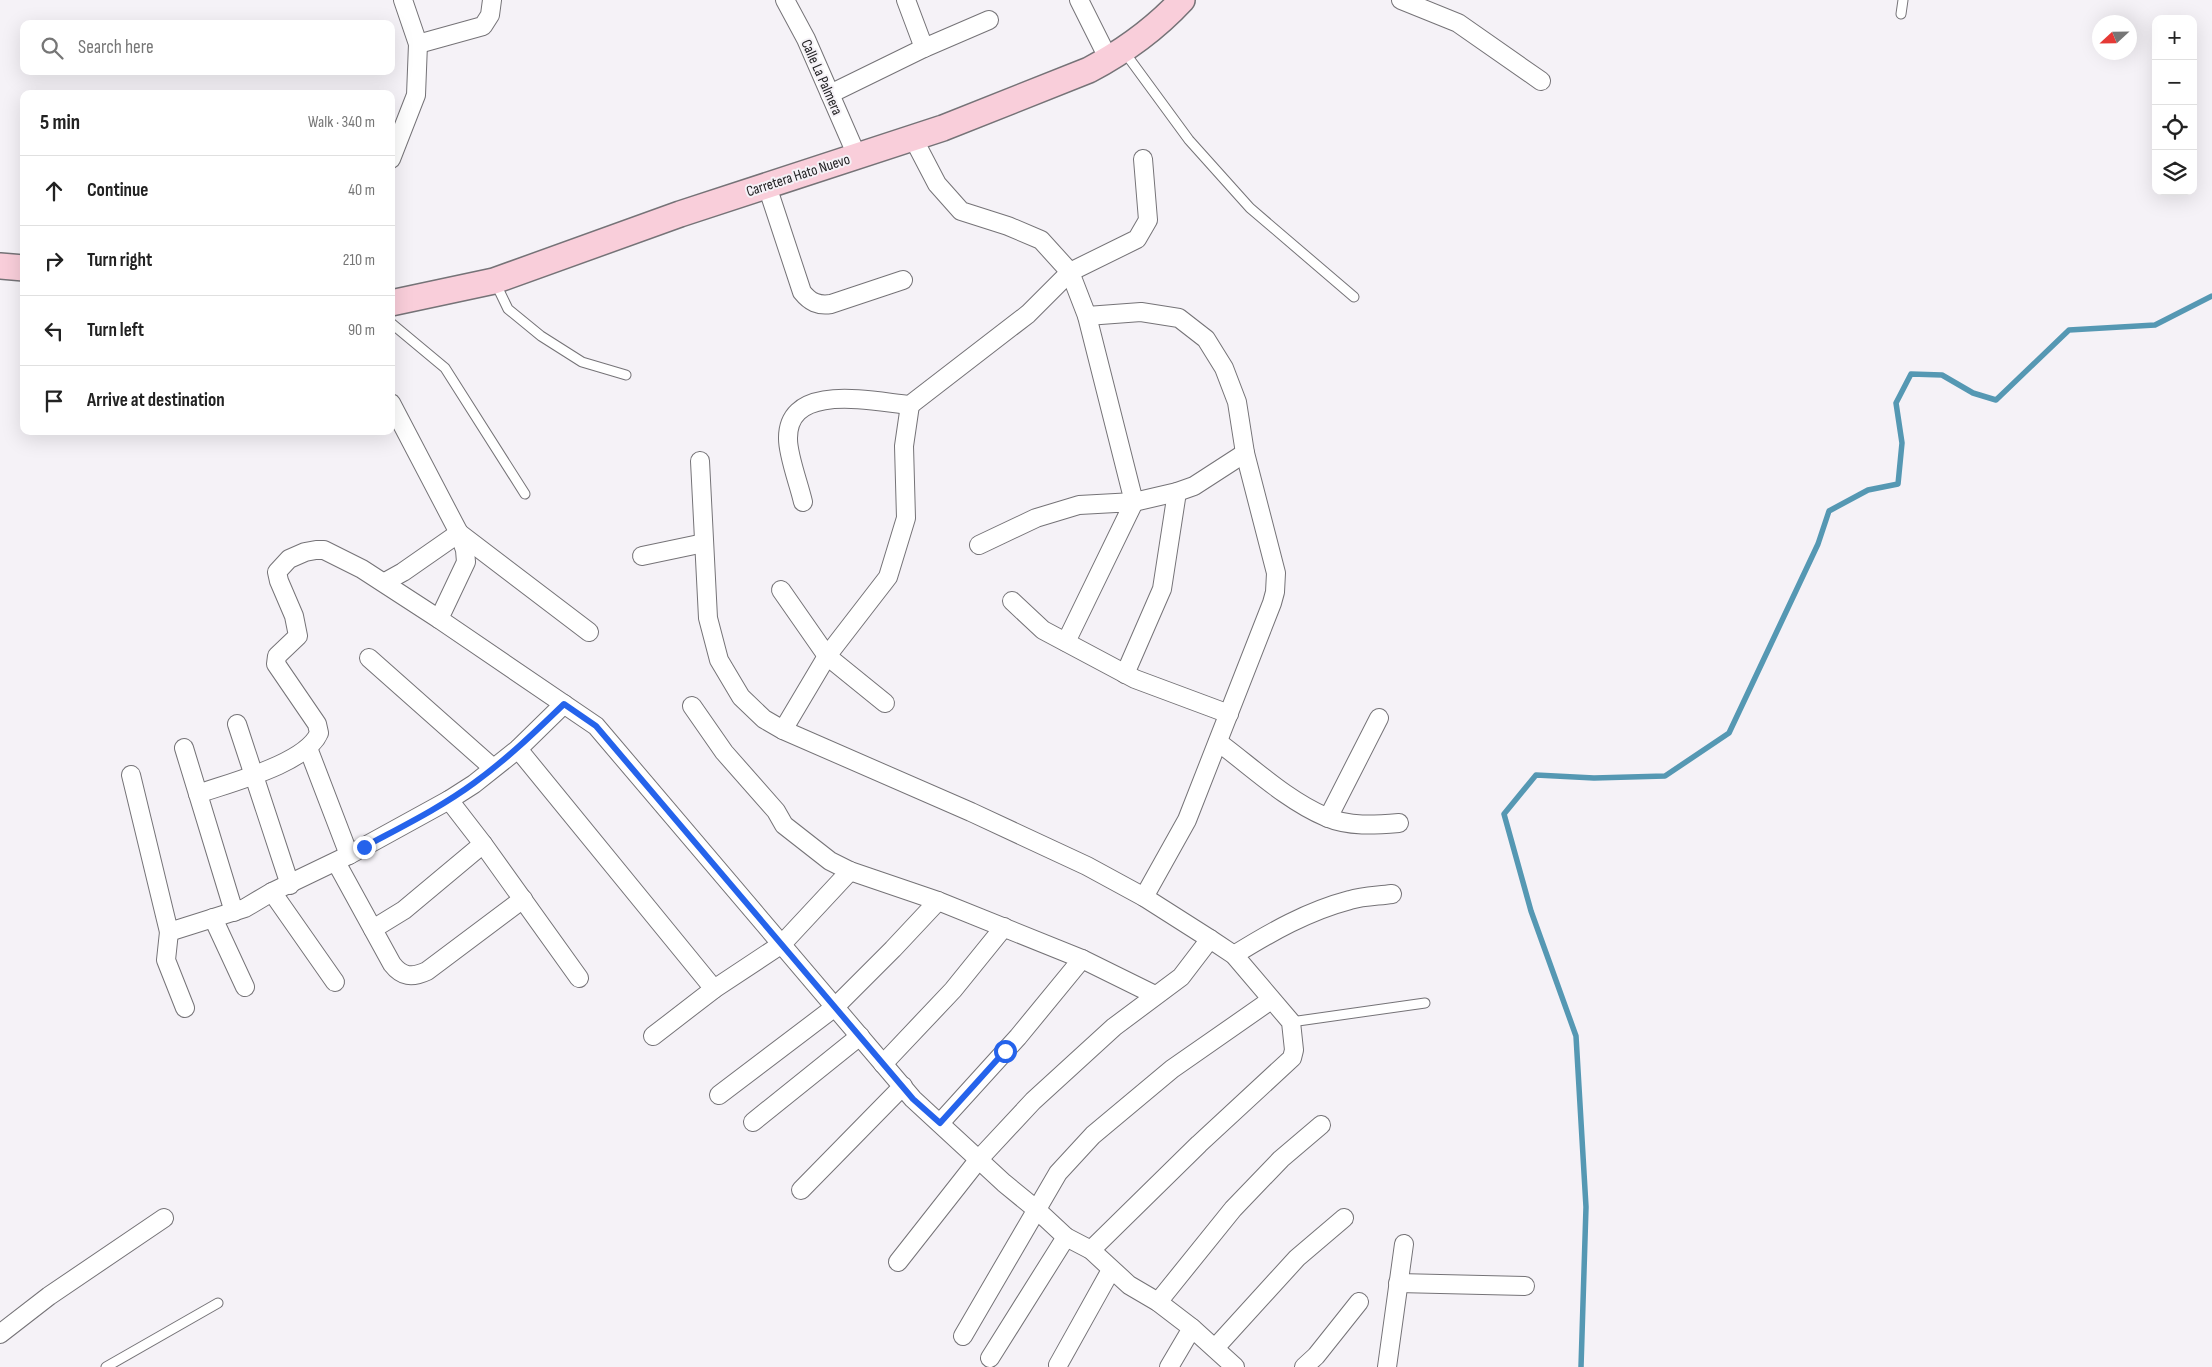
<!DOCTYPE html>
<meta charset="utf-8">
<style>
body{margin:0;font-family:"Sofia Sans Condensed",sans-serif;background:#f6f6f6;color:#222}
.controls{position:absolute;right:15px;top:15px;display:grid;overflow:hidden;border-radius:10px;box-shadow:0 5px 20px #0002}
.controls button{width:45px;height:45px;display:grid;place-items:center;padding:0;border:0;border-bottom:1px solid #e0e0e0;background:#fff;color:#222;font:25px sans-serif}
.compass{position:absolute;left:2092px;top:15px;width:45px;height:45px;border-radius:50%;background:#fff;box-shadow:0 5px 20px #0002;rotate:248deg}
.stop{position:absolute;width:15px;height:15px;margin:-11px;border:4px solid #2563eb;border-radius:50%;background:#fff}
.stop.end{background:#2563eb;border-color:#fff;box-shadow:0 1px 5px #0008}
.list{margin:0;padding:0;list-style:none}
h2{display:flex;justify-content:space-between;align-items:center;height:65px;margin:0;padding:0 20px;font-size:21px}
h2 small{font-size:16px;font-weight:400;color:#767676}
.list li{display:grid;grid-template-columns:32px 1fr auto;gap:15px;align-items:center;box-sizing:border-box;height:70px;padding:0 20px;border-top:1px solid #e0e0e0}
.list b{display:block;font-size:19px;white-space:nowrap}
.list em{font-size:16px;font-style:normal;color:#767676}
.icon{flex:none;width:28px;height:28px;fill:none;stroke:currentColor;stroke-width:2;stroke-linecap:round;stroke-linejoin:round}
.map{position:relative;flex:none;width:2212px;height:1367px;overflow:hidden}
.search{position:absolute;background:#fff;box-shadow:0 5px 20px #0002;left:20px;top:20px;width:375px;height:55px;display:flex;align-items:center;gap:12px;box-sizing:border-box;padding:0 18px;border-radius:10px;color:#767676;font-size:19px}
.panel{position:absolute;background:#fff;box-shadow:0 5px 20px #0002;left:20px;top:90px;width:375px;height:345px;border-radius:10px}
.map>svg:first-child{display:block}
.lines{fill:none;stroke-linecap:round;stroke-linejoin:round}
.stream{stroke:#5598b3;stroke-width:5.5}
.lane-casing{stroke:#757377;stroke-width:11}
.street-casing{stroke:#757377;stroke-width:20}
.secondary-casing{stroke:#757377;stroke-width:28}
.lane{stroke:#fff;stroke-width:9}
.street{stroke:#fff;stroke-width:18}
.secondary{stroke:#f9ceda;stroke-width:25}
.route{stroke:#2563eb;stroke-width:6}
.labels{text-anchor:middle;stroke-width:4;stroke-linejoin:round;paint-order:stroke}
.street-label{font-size:15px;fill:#232224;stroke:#f5f2f7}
</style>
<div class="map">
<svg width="2212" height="1367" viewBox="0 0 2212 1367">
<rect width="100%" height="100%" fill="#f5f2f7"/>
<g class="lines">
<polyline class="stream" points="1581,1367 1586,1207 1576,1036 1531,911 1504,814 1536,775 1594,778 1665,776 1729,733 1818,544 1829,511 1868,490 1898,484 1902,443 1896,403 1911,374 1942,375 1973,393 1996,400 2069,330 2155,325 2212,296"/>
<g class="lane-casing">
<g id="lane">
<polyline points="1901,14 1903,0"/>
<polyline points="1123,50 1189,140 1250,208 1354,297"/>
<polyline points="495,282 508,309 541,336 582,362 626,375"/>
<polyline points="391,323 445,368 525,494"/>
<polyline points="1291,1022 1425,1003"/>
<polyline points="106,1367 218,1303"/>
</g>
</g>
<g class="street-casing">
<g id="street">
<polyline points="785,0 806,39 857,156"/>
<polyline points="906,0 924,48"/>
<polyline points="1079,0 1109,60"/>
<polyline points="1401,0 1458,23 1541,81"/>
<polyline points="418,44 483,26 490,15 492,0"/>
<polyline points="830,94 924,48 989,20"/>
<polyline points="913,138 937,184 961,211 1008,226 1041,240 1070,272 1087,316 1134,502 1177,492 1194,486 1245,453"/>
<polyline points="391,159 416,95 418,44 403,0"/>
<path d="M767 186 802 292C810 302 818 306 831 304L903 280"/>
<polyline points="1087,316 1141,312 1179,318 1206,339 1224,368 1237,402 1245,453 1276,573 1275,592 1272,603 1187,820 1144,897"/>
<polyline points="391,403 459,533 465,550 466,562 439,619 596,726 913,1099 1004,1183 1037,1210 1066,1237 1091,1250 1129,1285 1158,1302 1192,1328 1235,1367"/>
<polyline points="700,461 708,618 719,660 741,697 764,719 783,730 971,812 1087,866 1144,897 1210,939 1234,955 1291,1022 1294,1050 1292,1058 1199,1144 1091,1250"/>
<path d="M803 502C799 484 788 456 788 439 787 381 874 402 910 405L1028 314 1070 272 1137 239 1148 220 1143 159"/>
<polyline points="979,545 1036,518 1079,505 1134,502 1066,642"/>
<polyline points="642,556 704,543"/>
<polyline points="385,582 403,572 459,533 589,632"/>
<polyline points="781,590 827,656 885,703"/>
<polyline points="1012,601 1043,630 1135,679 1229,714"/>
<polyline points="369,658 493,768"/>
<polyline points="1125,674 1162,589 1177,492"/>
<polyline points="692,706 724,752 776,811 784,825 830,861 850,871 938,901 1082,959 1155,995"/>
<polyline points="237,724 290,885"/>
<polyline points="783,730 827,656 888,577 906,518 904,446 910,405"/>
<path d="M1218 742C1252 767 1286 800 1326 817 1349 827 1375 825 1399 823"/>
<polyline points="184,748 234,912"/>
<polyline points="308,748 349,855"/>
<polyline points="518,749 714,989"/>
<polyline points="131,775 169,932 245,908 272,892 349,855 449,800 474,784 518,749 564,704"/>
<path d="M198 794C228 783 306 764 319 733L317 724 276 664 277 656 298 636 294 616 279 581 277 572 289 559 305 552 316 550H324L362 569 439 619"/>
<polyline points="449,800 483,844 579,978"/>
<polyline points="1328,818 1379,718"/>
<path d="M336 862 392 964C402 977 412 978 427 971L523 899"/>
<polyline points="272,892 335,982"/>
<polyline points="213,918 245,987"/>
<polyline points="373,929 404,910 483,844"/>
<polyline points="169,932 166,960 185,1008"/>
<path d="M1234 955C1271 932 1308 911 1350 900 1363 896 1378 896 1392 894"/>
<polyline points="653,1036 714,989 782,944 850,871"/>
<polyline points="883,1064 953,990 1004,927"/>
<polyline points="719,1095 835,1007 893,949 938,901"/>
<polyline points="753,1122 860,1036"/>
<polyline points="940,1123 1018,1037 1082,959"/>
<polyline points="801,1190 903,1086"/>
<polyline points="898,1262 979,1159 1033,1101 1114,1027 1181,977 1210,939"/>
<polyline points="1398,1283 1525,1286"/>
<polyline points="1158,1302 1233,1209 1281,1159 1321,1125"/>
<polyline points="0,1334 49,1296 164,1218"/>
<polyline points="963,1336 1058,1173 1093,1135 1172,1069 1271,1000"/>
<polyline points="1215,1348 1297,1258 1344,1218"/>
<polyline points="990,1358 1066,1237"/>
<polyline points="1058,1365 1111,1270"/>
<polyline points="1169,1367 1192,1328"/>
<polyline points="1304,1367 1316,1356 1359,1302"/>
<polyline points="1387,1367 1404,1244"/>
</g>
</g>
<g class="secondary-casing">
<g id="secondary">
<polyline points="0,266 24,268"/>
<path d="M391 303 494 281 680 214 943 128 1089 70C1123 52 1156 28 1182 0"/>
</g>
</g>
<use href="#lane" class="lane"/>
<use href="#street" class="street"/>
<use href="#secondary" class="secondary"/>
</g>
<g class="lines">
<path class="route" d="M364 847C401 827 440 808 474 783 507 759 535 732 564 704L596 726 913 1099 940 1123 1005 1051"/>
</g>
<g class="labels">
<g class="street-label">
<text transform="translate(822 77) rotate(66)" y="5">Calle La Palmera</text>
<text transform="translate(798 175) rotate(-18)" y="5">Carretera Hato Nuevo</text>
</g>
</g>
</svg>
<div class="controls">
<button>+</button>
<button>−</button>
<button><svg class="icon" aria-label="locate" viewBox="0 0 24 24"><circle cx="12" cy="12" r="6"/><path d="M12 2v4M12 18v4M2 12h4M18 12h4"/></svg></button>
<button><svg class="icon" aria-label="layers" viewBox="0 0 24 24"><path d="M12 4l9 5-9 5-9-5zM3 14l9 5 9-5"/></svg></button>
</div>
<svg class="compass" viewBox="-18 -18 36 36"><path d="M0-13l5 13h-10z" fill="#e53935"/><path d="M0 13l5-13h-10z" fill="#767676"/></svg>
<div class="stop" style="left:1005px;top:1051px"></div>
<div class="stop end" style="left:364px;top:847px"></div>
<div class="search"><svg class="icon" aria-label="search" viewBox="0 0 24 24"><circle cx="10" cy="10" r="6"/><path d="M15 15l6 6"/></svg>Search here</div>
<section class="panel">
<h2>5 min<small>Walk · 340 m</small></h2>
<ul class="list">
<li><svg class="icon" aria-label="ahead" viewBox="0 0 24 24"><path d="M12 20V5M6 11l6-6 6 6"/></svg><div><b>Continue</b></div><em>40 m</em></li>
<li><svg class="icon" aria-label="right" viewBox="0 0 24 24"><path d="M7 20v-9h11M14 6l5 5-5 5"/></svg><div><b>Turn right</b></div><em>210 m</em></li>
<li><svg class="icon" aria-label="left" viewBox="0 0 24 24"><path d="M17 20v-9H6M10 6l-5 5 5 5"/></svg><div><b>Turn left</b></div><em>90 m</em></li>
<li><svg class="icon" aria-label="arrive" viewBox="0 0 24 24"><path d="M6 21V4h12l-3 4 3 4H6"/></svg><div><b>Arrive at destination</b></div></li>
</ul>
</section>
</div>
